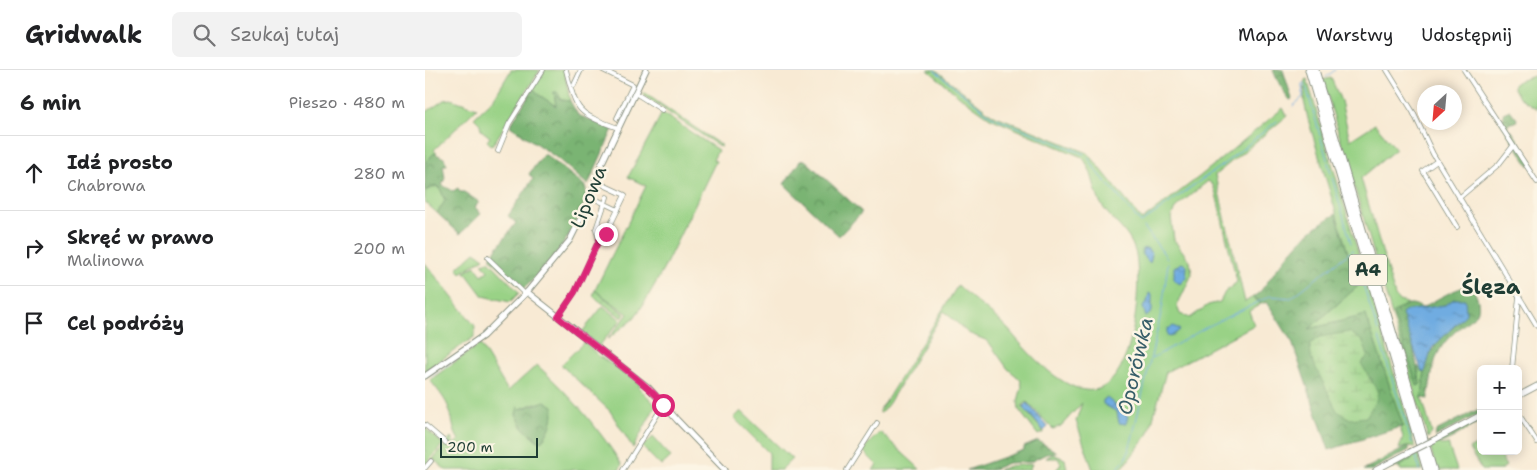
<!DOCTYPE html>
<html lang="pl">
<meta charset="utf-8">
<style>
body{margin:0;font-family:"Shantell Sans",sans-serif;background:#f2f2f2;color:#202124}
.controls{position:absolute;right:15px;bottom:15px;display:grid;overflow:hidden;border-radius:8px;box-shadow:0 2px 12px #0003}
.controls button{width:45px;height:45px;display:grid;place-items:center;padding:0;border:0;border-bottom:1px solid #e0e0e0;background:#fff;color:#202124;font:25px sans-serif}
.compass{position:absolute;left:992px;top:15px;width:45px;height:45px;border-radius:50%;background:#fff;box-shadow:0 2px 12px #0003;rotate:206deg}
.scale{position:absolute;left:15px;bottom:12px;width:98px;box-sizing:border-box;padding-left:5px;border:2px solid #1f3d34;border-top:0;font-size:14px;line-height:18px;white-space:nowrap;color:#1f3d34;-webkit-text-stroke:4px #fcf5e5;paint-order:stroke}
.stop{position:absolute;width:15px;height:15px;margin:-11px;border:4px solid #db2777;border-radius:50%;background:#fff}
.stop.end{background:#db2777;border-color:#fff;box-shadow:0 1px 5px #0008}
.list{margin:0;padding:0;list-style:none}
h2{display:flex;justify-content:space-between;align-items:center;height:65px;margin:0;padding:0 20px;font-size:21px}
h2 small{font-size:16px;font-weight:400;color:#757577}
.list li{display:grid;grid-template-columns:32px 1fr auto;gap:15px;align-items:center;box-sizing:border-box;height:75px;padding:0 20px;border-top:1px solid #e0e0e0}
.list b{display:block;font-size:19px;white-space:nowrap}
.list p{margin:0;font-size:16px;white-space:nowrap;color:#757577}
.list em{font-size:16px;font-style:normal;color:#757577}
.icon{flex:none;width:28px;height:28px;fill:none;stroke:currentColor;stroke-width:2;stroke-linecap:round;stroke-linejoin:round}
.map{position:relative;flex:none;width:1112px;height:400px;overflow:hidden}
header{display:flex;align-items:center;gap:30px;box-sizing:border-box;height:70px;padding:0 25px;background:#fff;border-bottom:1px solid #e0e0e0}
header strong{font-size:24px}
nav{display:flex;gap:28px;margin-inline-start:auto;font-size:18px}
.search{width:350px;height:45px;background:#f2f2f2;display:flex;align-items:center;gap:12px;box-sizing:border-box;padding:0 18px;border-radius:8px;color:#757577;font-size:19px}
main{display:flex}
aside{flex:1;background:#fff}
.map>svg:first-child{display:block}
.green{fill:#99d286;stroke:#5c885d;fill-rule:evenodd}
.forest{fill:url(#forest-crowns);stroke:#4c7854}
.wetland{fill:url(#wetland-marsh);stroke:#5c885d}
.park{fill:url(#park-crowns);stroke:#5c885d}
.water{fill:url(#water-ripples);stroke:#48748a}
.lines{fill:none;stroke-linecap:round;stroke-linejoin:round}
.stream{stroke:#70ace1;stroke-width:1}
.street-casing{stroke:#8c9484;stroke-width:5.5}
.secondary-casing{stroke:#8c9484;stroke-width:7}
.highway-casing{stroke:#8c9484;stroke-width:9}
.street{stroke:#fff;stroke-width:4}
.secondary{stroke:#fff;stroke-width:5}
.highway{stroke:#fff;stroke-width:7}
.secondary-bridge-casing{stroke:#8c9484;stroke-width:7;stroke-linecap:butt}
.secondary-bridge{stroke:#fff;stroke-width:5}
.route{stroke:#db2777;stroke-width:6}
.labels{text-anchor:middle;stroke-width:5;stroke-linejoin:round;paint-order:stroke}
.shield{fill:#fcf5e5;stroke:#617469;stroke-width:1}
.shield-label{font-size:18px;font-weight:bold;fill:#1f3d34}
.street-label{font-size:19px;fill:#1f3d34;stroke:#fcf5e5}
.water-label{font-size:20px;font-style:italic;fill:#375e68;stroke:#fcf5e5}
.quarter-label{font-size:21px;font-weight:bold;fill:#1f3d34;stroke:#fcf5e5}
</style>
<header>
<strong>Gridwalk</strong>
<div class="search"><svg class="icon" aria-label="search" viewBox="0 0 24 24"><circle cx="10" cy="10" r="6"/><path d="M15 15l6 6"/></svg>Szukaj tutaj</div>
<nav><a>Mapa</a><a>Warstwy</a><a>Udostępnij</a></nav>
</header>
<main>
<aside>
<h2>6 min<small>Pieszo · 480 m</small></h2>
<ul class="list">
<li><svg class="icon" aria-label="ahead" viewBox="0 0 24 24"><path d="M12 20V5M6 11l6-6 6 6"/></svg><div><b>Idź prosto</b><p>Chabrowa</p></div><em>280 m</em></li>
<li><svg class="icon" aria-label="right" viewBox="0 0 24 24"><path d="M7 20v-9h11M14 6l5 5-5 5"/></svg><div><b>Skręć w prawo</b><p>Malinowa</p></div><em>200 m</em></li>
<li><svg class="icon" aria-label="arrive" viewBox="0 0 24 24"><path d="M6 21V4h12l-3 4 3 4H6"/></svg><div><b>Cel podróży</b></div></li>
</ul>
</aside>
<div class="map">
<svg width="1112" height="400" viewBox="0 0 1112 400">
<defs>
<pattern id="forest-crowns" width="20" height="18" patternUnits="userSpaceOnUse" patternTransform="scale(1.25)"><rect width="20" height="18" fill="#7ab473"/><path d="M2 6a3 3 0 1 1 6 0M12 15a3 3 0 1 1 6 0" fill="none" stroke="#63945f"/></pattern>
<pattern id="wetland-marsh" width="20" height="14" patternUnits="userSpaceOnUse" patternTransform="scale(1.25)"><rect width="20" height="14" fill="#99d286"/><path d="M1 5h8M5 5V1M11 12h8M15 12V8" fill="none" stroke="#83b574"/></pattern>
<pattern id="park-crowns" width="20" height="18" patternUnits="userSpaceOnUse" patternTransform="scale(1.25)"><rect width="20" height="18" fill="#99d286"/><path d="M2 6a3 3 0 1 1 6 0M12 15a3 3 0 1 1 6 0" fill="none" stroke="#83b574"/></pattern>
<pattern id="water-ripples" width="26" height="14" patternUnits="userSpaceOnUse" patternTransform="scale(1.25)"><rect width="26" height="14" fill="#70ace1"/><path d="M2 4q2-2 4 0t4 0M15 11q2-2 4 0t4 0" fill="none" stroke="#5b8db7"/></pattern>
</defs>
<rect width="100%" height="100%" fill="#fcf5e5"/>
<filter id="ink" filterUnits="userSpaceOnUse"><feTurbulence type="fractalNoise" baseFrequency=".02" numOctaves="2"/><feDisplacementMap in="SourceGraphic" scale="10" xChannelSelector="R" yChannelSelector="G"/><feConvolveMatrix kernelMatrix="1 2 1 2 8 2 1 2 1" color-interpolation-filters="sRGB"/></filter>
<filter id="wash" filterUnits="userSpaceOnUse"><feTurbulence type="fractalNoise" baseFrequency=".0096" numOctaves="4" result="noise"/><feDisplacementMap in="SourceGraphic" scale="20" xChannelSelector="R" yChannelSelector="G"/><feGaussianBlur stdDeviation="1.12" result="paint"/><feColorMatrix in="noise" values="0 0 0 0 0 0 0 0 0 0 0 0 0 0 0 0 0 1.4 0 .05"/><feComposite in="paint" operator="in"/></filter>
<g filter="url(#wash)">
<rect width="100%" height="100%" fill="#f8ead4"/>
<g class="green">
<polygon points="86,0 115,0 67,76 62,71 65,67 56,60 55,54 49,48 68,30"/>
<polygon points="120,0 139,0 145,31 137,30 129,22 131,36 114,25 108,18"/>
<path d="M503 0H511L566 44 663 83 717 150 774 107 858 38 862 46 790 105 820 232 828 227 836 234 824 241 829 255 741 302 724 363 696 400H668L651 351 657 333 636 356 628 359 602 332 597 336 619 362 613 365 594 340 593 331 597 316 595 309 583 299 563 271 543 263 519 241 464 333 456 343 454 342 533 215C550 233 574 247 589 266 605 285 634 316 660 320 710 328 718 212 710 181 704 160 685 151 675 132 668 117 668 100 657 87L565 48 534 26ZM783 111 788 115 791 124 812 212 800 222 795 232 783 235 765 248 755 244 752 236 767 204 765 191 749 170 746 147 751 137Z"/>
<polygon points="1112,5 1112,39 1094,27 1088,17 1091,12"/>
<polygon points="906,8 916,31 925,70 950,54 971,79 936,108 970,226 974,231 982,233 969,243 986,297 995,314 993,296 997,302 1000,301 997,328 1007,363 1003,368 898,10"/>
<polygon points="882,9 979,337 990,377 984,376 974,379 978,367 975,358 978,356 961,307 883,260 933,216 883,49 879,31 880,10"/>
<polygon points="218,22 297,76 295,77 219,26"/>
<polygon points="26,29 52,38 9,80 12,83 0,93 0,43 19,30"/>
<polygon points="237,43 293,80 288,90 291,91 237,202 218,235 209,248 183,269 203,244 170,220 221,116 203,107"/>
<polygon points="11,116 18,123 20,131 12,143 0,132 0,121"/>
<polygon points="50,182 59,188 36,203 32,198"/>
<polygon points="64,191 92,220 94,223 85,232 58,226 40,202 50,196 57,205 63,201 57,193"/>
<polygon points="0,193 50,256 49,267 0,301"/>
<polygon points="178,236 196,250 174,276 157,262"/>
<polygon points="159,272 174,286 215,314 214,318 231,335 208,378 185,341 136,295"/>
<path d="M55 274 83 321 112 295C146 326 173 357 197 395L194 400H21L8 389 26 368 29 374 34 370C27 360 28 348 23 336 19 327 11 318 5 310ZM110 333 127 336C129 348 125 364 115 372 103 365 97 356 91 344L94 337 95 339Z"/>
<polygon points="316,341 367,389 356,400 344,400 344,383 309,348"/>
<polygon points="0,358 18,374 0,395"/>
<polygon points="455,362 495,399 448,400 452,395 437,380"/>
<polygon points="228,367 246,387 236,396 217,377"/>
<polygon points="1011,371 1017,375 1023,374 1032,400 1012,400 1004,374"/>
<polygon points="1056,372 1056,381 1072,381 1081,396 1075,400 1057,400 1044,379"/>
<polygon points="993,383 998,400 976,400 974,397"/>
<polygon points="628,384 640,389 642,400 631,400 636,394 633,388 621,388"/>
<polygon points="607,394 604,400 573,400 585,396"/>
</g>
<g class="forest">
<path d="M848 0H858L867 29 865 30C858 21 852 11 848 0Z"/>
<polygon points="108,18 114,25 131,36 129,22 132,22 137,30 145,31 153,45 188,59 163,115 132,88 85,56"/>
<polygon points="1085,40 1092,49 1091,52 1083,54 1082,59 1087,61 1107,92 1104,96 1075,52 1079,47 1078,43"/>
<polygon points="9,83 19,88 22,95 18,95 20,108 17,115 28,121 33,118 35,122 39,122 54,132 50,137 56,144 35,164 12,143 20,131 15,118 11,116 0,121 0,93"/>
<path d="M118 85H121L159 115 161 119C160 152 123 198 98 219L66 189V186L91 153 83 146 108 109 104 104Z"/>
<polygon points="380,90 437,142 414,166 359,114 375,91"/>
<path d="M911 144 933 216 884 259 941 245 978 356 904 380 867 272 842 232 836 234 828 227 835 222C858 191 876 163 911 144Z"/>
<path d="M1046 215C1051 225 1057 234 1051 245 1011 275 1010 281 1003 329L997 328C1000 292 1001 280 1030 256L1029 229 1020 235 982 241C984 266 992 289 995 315L992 316 968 243C980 235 984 230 997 238 1010 230 1031 218 1046 215Z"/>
<path d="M120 331 128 336C129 348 125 364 115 372L98 358 91 344 93 336 96 339Z"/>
<polygon points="1056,338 1056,343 1010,367 1011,361"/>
<path d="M1056 348V351C1046 356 1020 375 1012 373L1011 371Z"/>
<polygon points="613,371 632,382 623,383 605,392 583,393 567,400 542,400 599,380 599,377"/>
<polygon points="984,376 984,380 947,400 938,400"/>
<polygon points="986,385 988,388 974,397 957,400"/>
</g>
<polygon class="wetland" points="924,262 938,271 943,286 936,293 953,322 951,331 941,347 925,349 912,341 886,288 885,274 894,267"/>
<polygon class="park" points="170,220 200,244 197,248 168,226"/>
<g class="water">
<polygon points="722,178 727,184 725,193 717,185 717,179"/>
<polygon points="757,193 762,196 761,207 755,214 749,210 749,197"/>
<polygon points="724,223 727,225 727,242 721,247 718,237 722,232"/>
<polygon points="1029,229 1040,229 1041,244 1007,278 1000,301 997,302 977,244 981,241 1020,235"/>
<polygon points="749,256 755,260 745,267 742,266 742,259"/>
<polygon points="682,328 703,346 701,354 694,353 692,342 678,334 678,330"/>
<polygon points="602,333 623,357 619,361 598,337"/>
</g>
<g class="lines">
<g class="stream">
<polyline points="509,0 566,46 659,84"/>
<polyline points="901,7 910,0"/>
<polyline points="880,13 926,173"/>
<polyline points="868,36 878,27 877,14 879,13"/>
<polyline points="663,87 670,99 716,153 800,93 852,51"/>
<polyline points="719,157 742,188"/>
<polyline points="930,189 953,261"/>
<polyline points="954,267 987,373"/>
<polyline points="726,289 780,258 835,231 845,226 866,228 928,180"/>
<polyline points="5,307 58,269"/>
<polyline points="991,387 995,400"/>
<polyline points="691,400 701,389 707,369 737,239 743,193"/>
</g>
</g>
</g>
<g filter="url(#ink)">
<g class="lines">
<g class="street-casing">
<g id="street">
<path d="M141 0C152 43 152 43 193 58"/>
<polyline points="178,0 208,15 192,48"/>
<polyline points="962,0 988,42 1008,84 1112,256"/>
<polyline points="1039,0 1112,112"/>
<polyline points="149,15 156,0"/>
<polyline points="210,23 237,40"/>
<polyline points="73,81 84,54 118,0"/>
<polyline points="1012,91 998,101 1032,157"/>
<polyline points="166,127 193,140"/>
<polyline points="1034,128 1074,94 1088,76"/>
<polyline points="174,170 171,159 182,127"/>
<polyline points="63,188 100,224"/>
<polyline points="133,247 150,222 174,170 181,164 200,125 170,111"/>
<polyline points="1087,299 1094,227"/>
<polyline points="1093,343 1112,372"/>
<polyline points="0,355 21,373"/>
<polyline points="0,398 6,391"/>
<polyline points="198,400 239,334"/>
<polyline points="422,400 452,353"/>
</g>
</g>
<g class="secondary-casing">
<g id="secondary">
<polyline points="102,222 224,318 252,350 300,400"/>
<polyline points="0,306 58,266 102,222 145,170 164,132 175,97 221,0"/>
<polyline points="1093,326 1112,316"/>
<polyline points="1009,370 1056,345"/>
<polyline points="951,400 985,382"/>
</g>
</g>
<g class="highway-casing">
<g id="highway">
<polyline points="884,0 1002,400"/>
<polyline points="890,0 1008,400"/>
</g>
</g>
<use href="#street" class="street"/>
<use href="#secondary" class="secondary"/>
<use href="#highway" class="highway"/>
<g class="secondary-bridge-casing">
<polyline id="secondary-bridge" points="985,382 1009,370"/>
</g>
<use href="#secondary-bridge" class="secondary-bridge"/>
</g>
</g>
<g class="lines" filter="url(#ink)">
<path class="route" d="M181 164 174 170 150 222 133 247C149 261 235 322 238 335"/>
</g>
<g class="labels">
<rect class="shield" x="924" y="184.5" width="38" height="31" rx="4"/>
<g class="shield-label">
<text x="943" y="206">A4</text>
</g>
<g class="street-label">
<text transform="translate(163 127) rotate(-68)" y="7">Lipowa</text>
</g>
<g class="water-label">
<text transform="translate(710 296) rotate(-77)" y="7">Oporówka</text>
</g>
<g class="quarter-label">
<text x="1066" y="224">Ślęza</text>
</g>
</g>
</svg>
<div class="controls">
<button>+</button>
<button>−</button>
</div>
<svg class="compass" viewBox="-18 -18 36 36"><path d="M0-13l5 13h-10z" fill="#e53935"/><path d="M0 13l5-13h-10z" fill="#757577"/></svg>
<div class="scale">200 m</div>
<div class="stop" style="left:238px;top:335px"></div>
<div class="stop end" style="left:181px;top:164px"></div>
</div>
</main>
